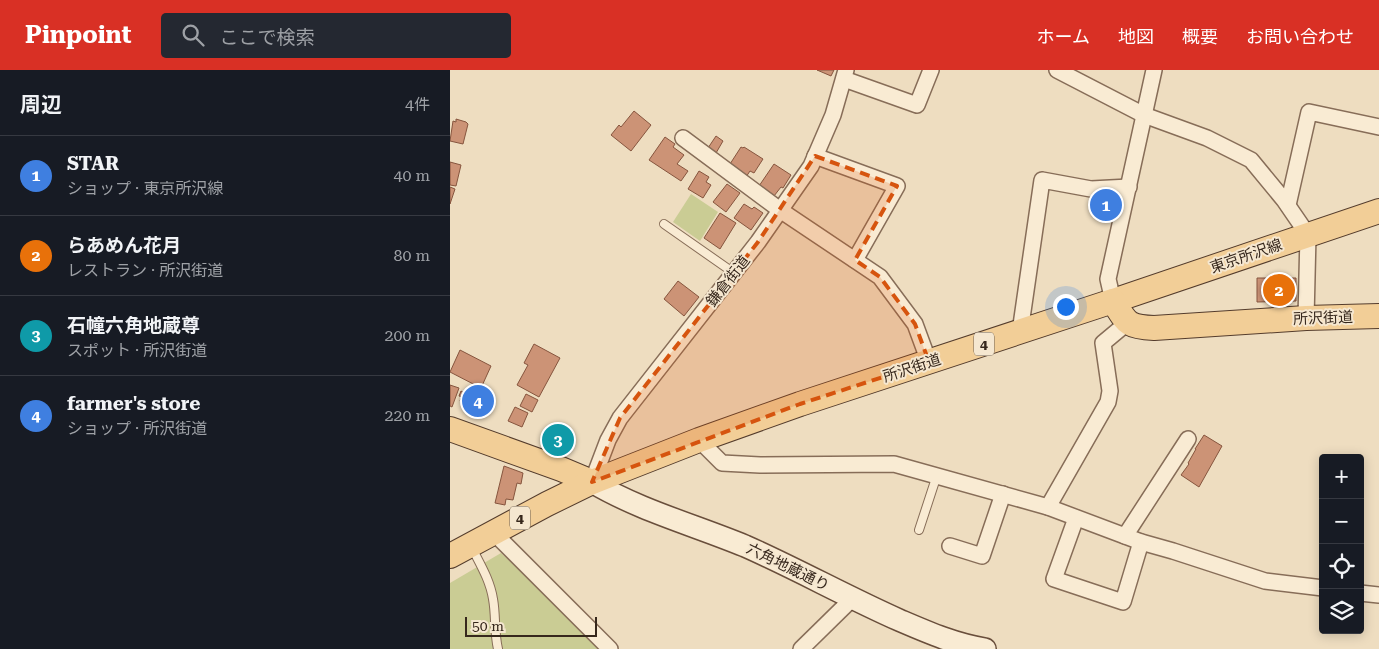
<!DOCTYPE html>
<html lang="ja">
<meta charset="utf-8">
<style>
body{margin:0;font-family:"Roboto Serif","Noto Sans JP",serif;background:#242831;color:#f1f3f6}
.controls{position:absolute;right:15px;bottom:15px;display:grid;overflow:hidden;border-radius:5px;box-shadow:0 2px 12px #0003}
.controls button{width:45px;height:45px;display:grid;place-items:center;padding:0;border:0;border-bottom:1px solid #363941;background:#171b24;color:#f1f3f6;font:25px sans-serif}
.scale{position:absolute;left:15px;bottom:12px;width:132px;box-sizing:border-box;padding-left:5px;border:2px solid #36271c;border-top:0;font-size:14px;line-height:18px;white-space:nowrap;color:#36271c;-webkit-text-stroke:4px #f5e7d0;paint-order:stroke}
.you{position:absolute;left:615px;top:236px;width:18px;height:18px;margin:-12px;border:4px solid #fff;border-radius:50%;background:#1a73e8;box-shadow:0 0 0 8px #1a73e833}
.badge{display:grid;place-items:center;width:32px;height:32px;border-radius:50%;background:#d93025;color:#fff;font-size:16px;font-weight:700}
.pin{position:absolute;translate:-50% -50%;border:2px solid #fff;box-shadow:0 1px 5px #0006}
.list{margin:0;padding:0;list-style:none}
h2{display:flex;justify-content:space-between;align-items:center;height:65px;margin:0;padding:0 20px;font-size:21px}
h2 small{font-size:16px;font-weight:400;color:#9ea1a6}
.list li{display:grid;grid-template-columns:32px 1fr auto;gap:15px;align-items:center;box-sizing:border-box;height:80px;padding:0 20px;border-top:1px solid #363941}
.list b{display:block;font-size:19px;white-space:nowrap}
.list p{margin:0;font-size:16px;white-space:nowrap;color:#9ea1a6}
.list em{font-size:16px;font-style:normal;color:#9ea1a6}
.icon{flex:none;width:28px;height:28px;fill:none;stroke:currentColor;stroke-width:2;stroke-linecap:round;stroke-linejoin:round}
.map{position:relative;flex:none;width:929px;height:579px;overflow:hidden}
header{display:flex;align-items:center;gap:30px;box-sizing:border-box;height:70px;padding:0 25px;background:#d93025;color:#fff}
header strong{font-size:24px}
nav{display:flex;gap:28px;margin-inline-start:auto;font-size:18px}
.search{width:350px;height:45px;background:#242831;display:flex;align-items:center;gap:12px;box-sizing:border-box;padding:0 18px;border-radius:5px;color:#9ea1a6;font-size:19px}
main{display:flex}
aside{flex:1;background:#171b24}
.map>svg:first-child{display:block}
.green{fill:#cacc94}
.building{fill:#cc9376;stroke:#86553e}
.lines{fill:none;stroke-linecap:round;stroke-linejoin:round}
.lane-casing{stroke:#876d58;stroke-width:10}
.street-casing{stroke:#876d58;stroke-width:18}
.secondary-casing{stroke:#694e3b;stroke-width:24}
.primary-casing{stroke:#543c2c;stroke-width:26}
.lane{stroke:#f9ebd3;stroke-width:8}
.street{stroke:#f9ebd3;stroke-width:15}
.secondary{stroke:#f9ebd3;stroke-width:21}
.primary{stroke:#f2ce97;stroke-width:24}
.marked{fill:#d6540e;fill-opacity:0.2;stroke:#d6540e;stroke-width:4;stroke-dasharray:10 6;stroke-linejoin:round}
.labels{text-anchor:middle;stroke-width:4;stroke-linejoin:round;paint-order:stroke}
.shield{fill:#f5e7d0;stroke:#6f6152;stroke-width:1}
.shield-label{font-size:14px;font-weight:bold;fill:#36271c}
.street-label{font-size:15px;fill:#36271c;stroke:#f5e7d0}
</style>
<header>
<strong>Pinpoint</strong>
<div class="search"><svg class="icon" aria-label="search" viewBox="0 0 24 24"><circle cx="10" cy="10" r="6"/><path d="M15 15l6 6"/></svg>ここで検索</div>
<nav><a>ホーム</a><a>地図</a><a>概要</a><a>お問い合わせ</a></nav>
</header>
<main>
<aside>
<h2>周辺<small>4件</small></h2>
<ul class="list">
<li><span class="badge" style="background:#3f7fe0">1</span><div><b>STAR</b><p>ショップ · 東京所沢線</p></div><em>40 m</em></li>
<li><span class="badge" style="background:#e8710a">2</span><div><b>らあめん花月</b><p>レストラン · 所沢街道</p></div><em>80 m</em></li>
<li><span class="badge" style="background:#0f9aa8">3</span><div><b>石幢六角地蔵尊</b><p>スポット · 所沢街道</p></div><em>200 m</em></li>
<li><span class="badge" style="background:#3f7fe0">4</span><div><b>farmer's store</b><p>ショップ · 所沢街道</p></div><em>220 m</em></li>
</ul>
</aside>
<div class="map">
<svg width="929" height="579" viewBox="0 0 929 579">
<rect width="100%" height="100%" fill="#eeddc0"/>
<g class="green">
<polygon points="241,124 268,142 250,171 223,152"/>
<polygon points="51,483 157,579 0,579 0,513"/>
</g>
<g class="building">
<polygon points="367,0 384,0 381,6"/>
<polygon points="184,41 201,55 181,81 161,65 169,55 171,57"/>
<polygon points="6,49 16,52 18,54 13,74 0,71 3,51 6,52"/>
<polygon points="266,66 273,71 266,83 258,78"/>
<polygon points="215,67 225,74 223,77 234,85 227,94 238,101 231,111 199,90"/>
<polygon points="291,77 293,78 294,77 313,89 304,103 300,101 296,107 280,94"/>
<polygon points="0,92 11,95 6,116 0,115"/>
<polygon points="324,94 341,105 333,118 331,117 324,126 309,116"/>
<polygon points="249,101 259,107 256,112 261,115 253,128 238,119"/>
<polygon points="277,114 290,123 276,142 263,132"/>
<polygon points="0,117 5,119 0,134"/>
<polygon points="294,134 302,139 304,137 313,143 301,160 284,148"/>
<polygon points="270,143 286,153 270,179 254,168"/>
<polygon points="807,208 846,208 846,231 807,232"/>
<polygon points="228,211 249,227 234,246 214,229"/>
<polygon points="84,274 110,288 89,327 67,315 78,295 74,293"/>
<polygon points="10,280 41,296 31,318 0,302"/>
<polygon points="0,315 9,318 2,337 0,336"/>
<polygon points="11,321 19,326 15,334 10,331 12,327 9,326"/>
<polygon points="76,324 88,330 82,342 70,336"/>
<polygon points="65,337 78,343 72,357 58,351"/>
<polygon points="754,365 772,376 749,417 731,405 739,394 738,393 746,379 745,379"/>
<polygon points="54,396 73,403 71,414 67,413 63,430 56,429 55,435 45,433"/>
</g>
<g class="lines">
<g class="lane-casing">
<g id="lane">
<polyline points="214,154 284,203"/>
<polyline points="469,460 487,405"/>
<path d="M22 478C30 494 40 510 43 529 46 545 44 562 48 579"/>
</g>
</g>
<g class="street-casing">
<g id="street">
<polyline points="607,0 694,45 757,68 801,90 834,130 858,165 856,248"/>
<polyline points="394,9 467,35 481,0"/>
<polyline points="233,68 330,140 430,207 465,254 479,292"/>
<polyline points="365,86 447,116 405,190"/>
<polyline points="838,135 859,42 929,57"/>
<polyline points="663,231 658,209 704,0"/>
<polyline points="570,262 592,110 641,119 679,117"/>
<polyline points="249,370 272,393 310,395 444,394 598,437 691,472 723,481 815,511 873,518"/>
<polyline points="142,412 158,370 170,348 308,172 361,96 383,45 396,0"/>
<polyline points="598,437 658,332 660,321 653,273 677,253"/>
<polyline points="626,448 604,509 673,532 691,472"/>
<polyline points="43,462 160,579"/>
<polyline points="675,466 738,369"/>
<polyline points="500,476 532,486 553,424"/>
<polyline points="910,523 929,525"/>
<polyline points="351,579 402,529"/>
</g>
</g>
<g class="secondary-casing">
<path id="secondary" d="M142 412C189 440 244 455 295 476 347 499 397 527 449 550 477 562 504 574 535 579"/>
</g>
<g class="primary-casing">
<g id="primary">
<polyline points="663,231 929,141"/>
<polyline points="0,359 111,399 142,412"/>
<path d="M0 486 97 434 142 412 249 370 350 334 663 231C677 253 677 257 704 258L856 248 929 246"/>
</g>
</g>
<use href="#lane" class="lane"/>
<use href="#street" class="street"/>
<use href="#secondary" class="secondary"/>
<use href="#primary" class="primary"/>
</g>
<path class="marked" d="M365 86 447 116 405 190 430 207 465 254 479 292 350 334 142 412 170 348 308 172Z"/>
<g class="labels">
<g class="shield">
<rect x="524" y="262.5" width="20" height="23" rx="4"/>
<rect x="60" y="436.5" width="20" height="23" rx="4"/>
</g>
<g class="shield-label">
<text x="534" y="279">4</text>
<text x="70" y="453">4</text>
</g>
<g class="street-label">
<text transform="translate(796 186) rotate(-19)" y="5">東京所沢線</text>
<text transform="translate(278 211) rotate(-52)" y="5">鎌倉街道</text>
<text transform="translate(873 248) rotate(-2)" y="5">所沢街道</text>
<text transform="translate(462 298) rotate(-18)" y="5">所沢街道</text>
<text transform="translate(338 497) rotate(26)" y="5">六角地蔵通り</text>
</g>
</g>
</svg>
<div class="controls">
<button>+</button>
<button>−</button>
<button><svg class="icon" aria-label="locate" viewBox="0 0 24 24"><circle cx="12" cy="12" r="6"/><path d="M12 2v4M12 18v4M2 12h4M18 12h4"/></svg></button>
<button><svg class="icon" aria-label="layers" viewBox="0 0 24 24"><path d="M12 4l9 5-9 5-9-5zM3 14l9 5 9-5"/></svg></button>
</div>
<div class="scale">50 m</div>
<div class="you"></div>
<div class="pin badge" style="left:656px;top:135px;background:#3f7fe0">1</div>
<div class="pin badge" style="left:829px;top:220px;background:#e8710a">2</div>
<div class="pin badge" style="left:108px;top:370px;background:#0f9aa8">3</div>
<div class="pin badge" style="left:28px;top:331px;background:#3f7fe0">4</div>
</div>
</main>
